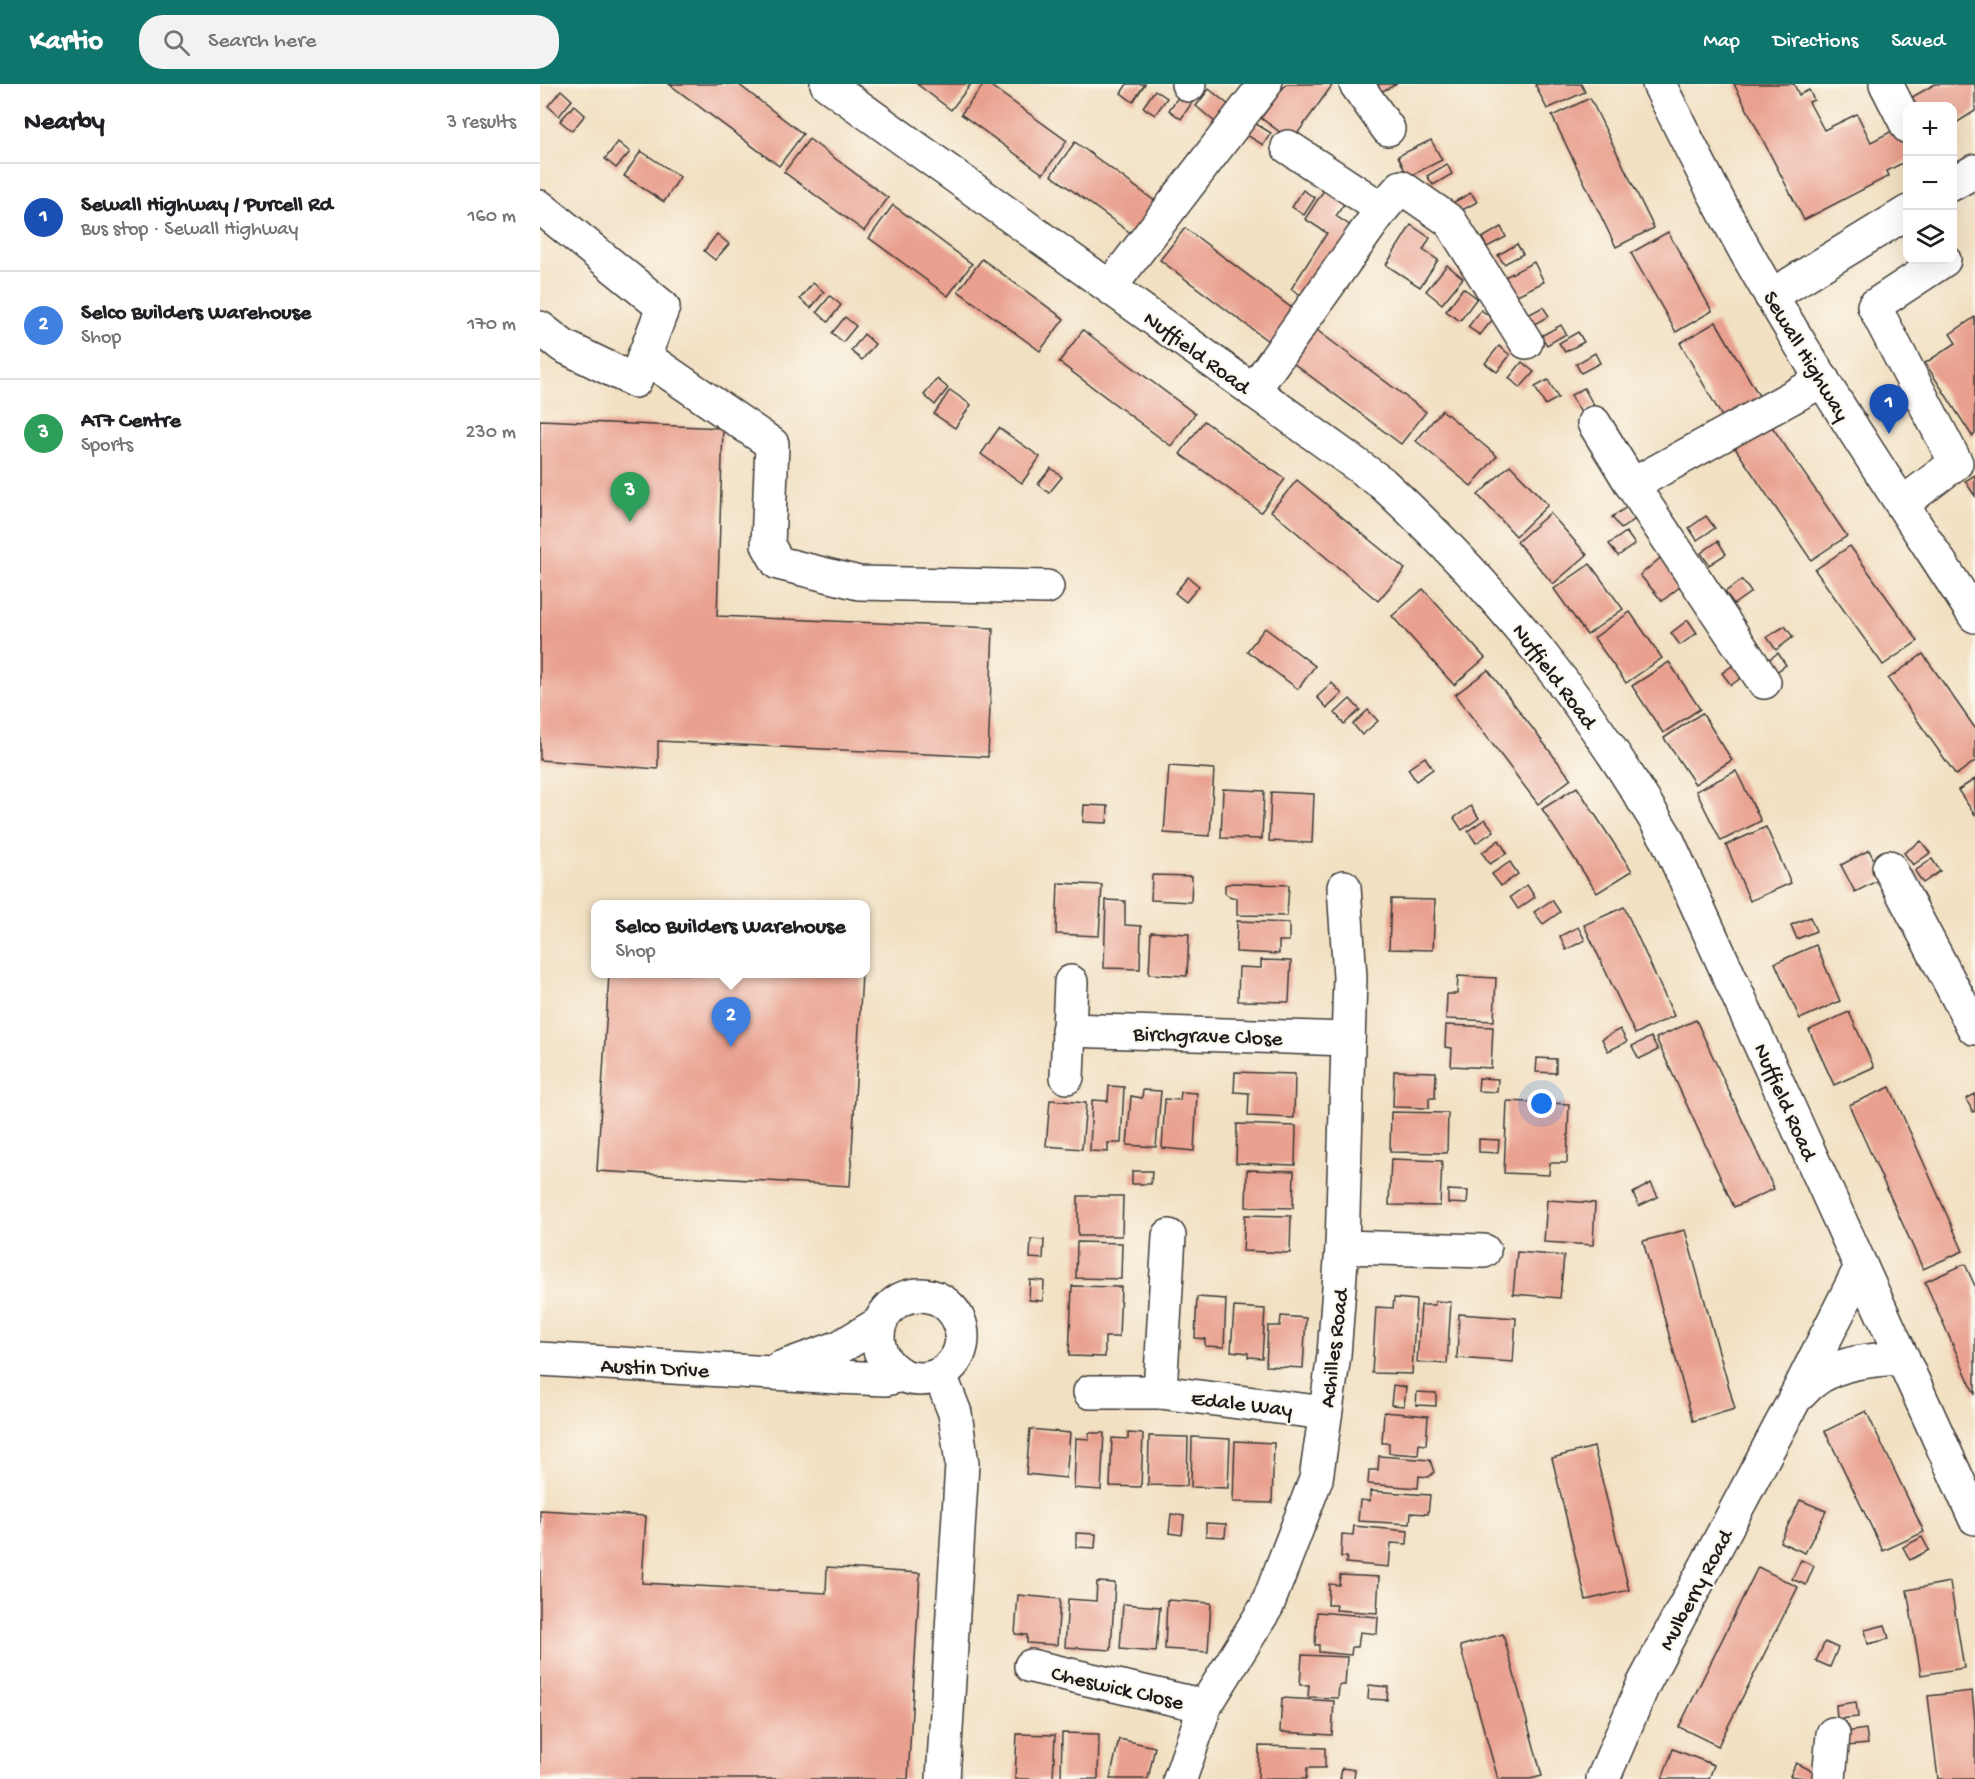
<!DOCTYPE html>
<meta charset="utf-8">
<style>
body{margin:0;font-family:"Gochi Hand",sans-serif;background:#f2f2f2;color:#202124}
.controls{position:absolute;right:18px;top:18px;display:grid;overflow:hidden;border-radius:12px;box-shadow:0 6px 24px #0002}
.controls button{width:54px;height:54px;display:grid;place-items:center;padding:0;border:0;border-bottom:2px solid #e0e0e0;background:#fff;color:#202124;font:30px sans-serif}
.you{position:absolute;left:1002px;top:1020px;width:21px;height:21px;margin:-15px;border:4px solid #fff;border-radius:50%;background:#1a73e8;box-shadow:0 0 0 9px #1a73e833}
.badge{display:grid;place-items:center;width:39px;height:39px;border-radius:50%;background:#0f766e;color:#fff;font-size:20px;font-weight:700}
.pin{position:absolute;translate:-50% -50px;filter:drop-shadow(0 2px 3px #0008)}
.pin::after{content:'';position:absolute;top:32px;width:21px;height:18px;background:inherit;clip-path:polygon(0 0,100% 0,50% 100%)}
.popup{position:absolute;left:51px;top:816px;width:279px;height:78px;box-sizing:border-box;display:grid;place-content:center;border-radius:12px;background:#fff;filter:drop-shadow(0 2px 4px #0005);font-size:20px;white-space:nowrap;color:#757577}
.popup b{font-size:22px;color:#202124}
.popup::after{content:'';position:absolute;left:50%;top:100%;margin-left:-12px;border:12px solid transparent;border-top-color:#fff}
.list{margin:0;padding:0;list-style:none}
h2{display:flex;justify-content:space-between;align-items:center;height:78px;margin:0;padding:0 24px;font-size:26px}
h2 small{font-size:20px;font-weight:400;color:#757577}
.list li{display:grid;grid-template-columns:39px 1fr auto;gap:18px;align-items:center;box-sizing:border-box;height:108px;padding:0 24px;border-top:2px solid #e0e0e0}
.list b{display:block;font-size:22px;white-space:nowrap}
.list p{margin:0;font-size:20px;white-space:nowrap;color:#757577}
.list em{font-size:20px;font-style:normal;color:#757577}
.icon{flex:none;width:33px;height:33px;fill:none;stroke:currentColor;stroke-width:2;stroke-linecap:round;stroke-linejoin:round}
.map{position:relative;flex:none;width:1435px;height:1695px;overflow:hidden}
header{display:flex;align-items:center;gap:36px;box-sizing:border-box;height:84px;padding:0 30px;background:#0f766e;color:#fff}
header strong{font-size:28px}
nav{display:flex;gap:33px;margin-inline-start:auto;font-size:21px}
.search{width:420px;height:54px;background:#f2f2f2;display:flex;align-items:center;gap:15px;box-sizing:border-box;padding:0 21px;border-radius:24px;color:#757577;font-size:22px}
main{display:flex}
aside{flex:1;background:#fff}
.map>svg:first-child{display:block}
.building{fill:#e9a08f}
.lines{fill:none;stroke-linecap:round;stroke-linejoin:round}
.minor-casing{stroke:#3c3935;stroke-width:36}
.minor{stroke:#fff;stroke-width:33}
.labels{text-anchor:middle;stroke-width:4.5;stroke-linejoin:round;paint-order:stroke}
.street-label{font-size:22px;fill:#1c1c1c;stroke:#fbf7ec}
</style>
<header>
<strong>Kartio</strong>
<div class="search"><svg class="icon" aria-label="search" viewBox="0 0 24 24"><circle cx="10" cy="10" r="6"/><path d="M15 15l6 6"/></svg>Search here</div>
<nav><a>Map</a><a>Directions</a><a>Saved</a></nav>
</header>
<main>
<aside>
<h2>Nearby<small>3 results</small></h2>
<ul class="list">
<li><span class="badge" style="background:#1a4fb4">1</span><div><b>Sewall Highway / Purcell Rd</b><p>Bus stop · Sewall Highway</p></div><em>160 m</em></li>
<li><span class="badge" style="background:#3f7fe0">2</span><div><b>Selco Builders Warehouse</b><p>Shop</p></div><em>170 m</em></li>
<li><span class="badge" style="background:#2e9e5b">3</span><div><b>AT7 Centre</b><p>Sports</p></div><em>230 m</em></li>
</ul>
</aside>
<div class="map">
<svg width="1435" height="1695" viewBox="0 0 1435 1695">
<rect width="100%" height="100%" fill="#fbf7ec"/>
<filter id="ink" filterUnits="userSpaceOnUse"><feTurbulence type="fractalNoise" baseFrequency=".0167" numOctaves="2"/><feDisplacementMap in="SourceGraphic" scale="12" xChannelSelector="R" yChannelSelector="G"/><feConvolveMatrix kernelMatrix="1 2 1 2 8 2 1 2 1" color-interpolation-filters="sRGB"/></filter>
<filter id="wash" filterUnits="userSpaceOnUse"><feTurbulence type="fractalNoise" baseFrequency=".008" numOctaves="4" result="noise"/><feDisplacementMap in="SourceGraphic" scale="24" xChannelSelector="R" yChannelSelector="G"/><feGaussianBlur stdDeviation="1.35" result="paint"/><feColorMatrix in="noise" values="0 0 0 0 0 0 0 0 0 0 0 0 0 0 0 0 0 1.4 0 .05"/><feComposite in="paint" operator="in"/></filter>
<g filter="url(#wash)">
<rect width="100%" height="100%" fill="#f2e0c2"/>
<g id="blocks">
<g class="building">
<polygon points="129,0 198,0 263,50 239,82"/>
<polygon points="377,0 431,0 411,26"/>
<polygon points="444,0 448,0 527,57 503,90 421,30"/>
<polygon points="587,0 605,0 593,18 581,9"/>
<polygon points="746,0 793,0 752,57 721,34"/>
<polygon points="828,0 857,0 834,11"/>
<polygon points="995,0 1041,0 1045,8 1007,25"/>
<polygon points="1194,0 1254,0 1259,11 1269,6 1274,16 1269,18 1284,46 1317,30 1331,58 1356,45 1368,68 1368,76 1347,87 1349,92 1264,136"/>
<polygon points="1395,0 1435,0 1435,27 1413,41 1413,22 1374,22 1369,15"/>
<polygon points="669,5 690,22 676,39 656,22"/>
<polygon points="21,6 32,16 19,32 8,22"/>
<polygon points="615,6 627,14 615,31 603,23"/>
<polygon points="641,9 653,17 641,35 629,26"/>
<polygon points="1050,14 1114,144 1076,163 1012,32"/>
<polygon points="34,21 45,31 32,47 20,37"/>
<polygon points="713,38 731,49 723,61 705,50"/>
<polygon points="269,55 348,114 324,147 244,88"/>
<polygon points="891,56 902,76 868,93 858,72"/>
<polygon points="78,58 90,68 76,84 65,75"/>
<polygon points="535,58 616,118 592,150 511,91"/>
<polygon points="101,67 140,93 124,118 84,92"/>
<polygon points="907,80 912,90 893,101 887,92"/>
<polygon points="763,106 775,114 764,131 752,123"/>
<polygon points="784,106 804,120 796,132 814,144 767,215 751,205 787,149 765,135"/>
<polygon points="931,109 937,118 917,129 912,119"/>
<polygon points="353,121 432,180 408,212 329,154"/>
<polygon points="871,141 890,154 883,166 898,176 880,203 846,181"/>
<polygon points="961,143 966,153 947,163 942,154"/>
<polygon points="645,144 757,228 732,260 620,176"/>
<polygon points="1128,148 1172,227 1136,248 1091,169"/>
<polygon points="177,150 189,160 175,176 164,167"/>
<polygon points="977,160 983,170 964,180 958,171"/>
<polygon points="442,175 524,235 500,267 418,207"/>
<polygon points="994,178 1004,198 973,213 963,194"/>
<polygon points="907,181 923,194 902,220 886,207"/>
<polygon points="273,199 284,208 271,224 260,215"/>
<polygon points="923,204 937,214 920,237 906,227"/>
<polygon points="290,212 301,221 288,238 277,228"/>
<polygon points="1003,223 1009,232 989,243 984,233"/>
<polygon points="941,226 953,235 940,251 928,243"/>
<polygon points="305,233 316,242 303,258 292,249"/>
<polygon points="1435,233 1435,350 1432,352 1385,279 1416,259 1410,250"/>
<polygon points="1176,238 1225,322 1188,343 1140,259"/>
<polygon points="1021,241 1026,250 1007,261 1001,252"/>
<polygon points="774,244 886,328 861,360 749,276"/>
<polygon points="543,246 655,330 631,362 519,278"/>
<polygon points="1038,248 1044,258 1025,268 1019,259"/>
<polygon points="324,250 335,260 322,276 311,267"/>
<polygon points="959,262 970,271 957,288 945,279"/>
<polygon points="1055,269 1060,279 1041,289 1036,280"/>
<polygon points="982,278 994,288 980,304 969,294"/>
<polygon points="397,295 408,304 395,321 384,311"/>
<polygon points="1008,296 1018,314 1005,321 995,303"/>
<polygon points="1044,304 1054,322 1041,329 1031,311"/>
<polygon points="410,306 431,321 415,344 394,330"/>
<polygon points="902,326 957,372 931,402 876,357"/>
<polygon points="1226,334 1307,452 1271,476 1191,358"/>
<polygon points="0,336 183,344 177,532 453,544 448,673 118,657 118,685 0,676"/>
<polygon points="664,337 745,395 721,428 640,370"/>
<polygon points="459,344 500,373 482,399 441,370"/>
<polygon points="970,381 1008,421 976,452 938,411"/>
<polygon points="511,384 522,393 509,409 498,400"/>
<polygon points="1435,391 1435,412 1425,397"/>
<polygon points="757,396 865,485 838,517 731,427"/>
<polygon points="1090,421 1098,433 1081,445 1072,433"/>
<polygon points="1010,429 1047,471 1013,500 977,458"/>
<polygon points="1166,432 1175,444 1157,456 1149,444"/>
<polygon points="1086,448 1095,460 1078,472 1069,460"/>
<polygon points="1178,457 1186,470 1169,481 1161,469"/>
<polygon points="1310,462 1378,557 1343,581 1275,486"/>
<polygon points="1124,471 1146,498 1122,517 1100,491"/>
<polygon points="1050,480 1083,525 1047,551 1014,505"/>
<polygon points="648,493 659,502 646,518 635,509"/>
<polygon points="1202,496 1211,508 1194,520 1185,508"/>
<polygon points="883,505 945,574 914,601 852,532"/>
<polygon points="1090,528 1122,574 1086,599 1054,554"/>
<polygon points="1148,536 1157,549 1140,561 1131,549"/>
<polygon points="1245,542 1253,553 1236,566 1227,553"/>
<polygon points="725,544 775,582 758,605 707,567"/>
<polygon points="1238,569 1246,581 1229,593 1221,581"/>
<polygon points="1383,570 1435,644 1435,677 1416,691 1348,595"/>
<polygon points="1199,577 1208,589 1191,601 1182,589"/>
<polygon points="1129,578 1160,625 1123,649 1092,602"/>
<polygon points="948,586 1031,695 998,720 915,611"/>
<polygon points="792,599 802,610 787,624 777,613"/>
<polygon points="810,615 820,626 804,640 795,629"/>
<polygon points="828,626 838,637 822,651 813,640"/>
<polygon points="1162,629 1192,676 1155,700 1124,654"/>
<polygon points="885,673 893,685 876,697 868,685"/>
<polygon points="629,682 674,685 670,752 624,749"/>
<polygon points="1196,687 1221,737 1181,757 1156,707"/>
<polygon points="1435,695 1435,731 1418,706"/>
<polygon points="1037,703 1092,787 1057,809 1002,725"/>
<polygon points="683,705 724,707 722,755 681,754"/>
<polygon points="731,708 774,710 772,759 729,757"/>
<polygon points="544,721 568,722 567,739 543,738"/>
<polygon points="931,722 939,734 922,746 914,734"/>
<polygon points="945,735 954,747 936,759 928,747"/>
<polygon points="1226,743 1251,799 1210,817 1186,761"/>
<polygon points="959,756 967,769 950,780 942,769"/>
<polygon points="1381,757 1390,769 1373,781 1364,769"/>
<polygon points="1329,766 1343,794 1315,808 1301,781"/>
<polygon points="1392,775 1400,787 1383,799 1375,787"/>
<polygon points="970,778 978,790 961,802 952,790"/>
<polygon points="612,791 652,792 651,818 611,816"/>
<polygon points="518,799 562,801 559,852 516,850"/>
<polygon points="692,799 749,801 747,832 697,831 697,814 691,814 685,809 685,801"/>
<polygon points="987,801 995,813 978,825 970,813"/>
<polygon points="851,815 895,816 893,866 849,865"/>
<polygon points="566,816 585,817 585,841 601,842 600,885 564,884"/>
<polygon points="1012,816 1020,828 1003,840 994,828"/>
<polygon points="1084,823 1134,932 1095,950 1044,841"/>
<polygon points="1270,833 1276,847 1257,855 1251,841"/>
<polygon points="697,837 749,839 749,857 739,857 739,870 696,868"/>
<polygon points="1038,843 1045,856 1026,866 1020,852"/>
<polygon points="611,848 649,850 647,892 609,890"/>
<polygon points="1276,861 1300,917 1260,935 1235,879"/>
<polygon points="721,876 751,877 749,918 698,917 699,883 721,884"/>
<polygon points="69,890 322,890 310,1102 57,1087"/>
<polygon points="918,892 956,894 954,937 906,935 907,910 917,910"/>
<polygon points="1309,928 1334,983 1294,1001 1269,946"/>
<polygon points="1156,936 1234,1105 1194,1123 1116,954"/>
<polygon points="906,941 953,943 951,984 911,982 912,964 905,963"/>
<polygon points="1080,945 1087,958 1068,967 1062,955"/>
<polygon points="1111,953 1118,966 1099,975 1092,962"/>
<polygon points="997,974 1016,975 1016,989 996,988"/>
<polygon points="854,987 896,988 895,1014 889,1014 889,1024 853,1023"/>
<polygon points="695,988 755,990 754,1034 708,1032 709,1009 694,1008"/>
<polygon points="939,994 958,995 957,1008 938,1007"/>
<polygon points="569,1002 584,1003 581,1059 568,1059 568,1068 550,1067 552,1016 568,1017"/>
<polygon points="1350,1003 1423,1167 1383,1185 1309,1021"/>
<polygon points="603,1006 621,1007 616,1063 587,1061 591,1012 602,1014"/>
<polygon points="641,1008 657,1009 654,1067 622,1064 625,1015 640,1016"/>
<polygon points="1435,1010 1435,1027 1433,1028 1426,1015"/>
<polygon points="510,1016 546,1019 542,1065 506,1062"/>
<polygon points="967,1017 1029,1020 1027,1079 1010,1079 1009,1091 964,1089"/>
<polygon points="851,1028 908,1029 907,1069 850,1068"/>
<polygon points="697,1040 756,1042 755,1081 696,1079"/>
<polygon points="939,1055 959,1056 958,1069 939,1068"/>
<polygon points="851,1075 902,1077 900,1122 849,1121"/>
<polygon points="707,1086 754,1087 753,1124 706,1123"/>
<polygon points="592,1087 612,1087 611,1100 592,1100"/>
<polygon points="1111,1099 1118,1113 1099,1122 1093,1109"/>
<polygon points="908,1106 928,1107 927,1120 908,1119"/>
<polygon points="538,1112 583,1112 582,1152 538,1152"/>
<polygon points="1007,1116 1055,1119 1053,1161 1004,1158"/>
<polygon points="705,1131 751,1132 750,1169 703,1167"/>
<polygon points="1145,1146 1195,1325 1153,1337 1103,1157"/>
<polygon points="491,1155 504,1156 503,1175 490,1174"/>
<polygon points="537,1158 582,1159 581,1195 536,1194"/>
<polygon points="977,1168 1024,1172 1020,1214 973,1210"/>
<polygon points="1425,1180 1435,1202 1435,1311 1385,1198"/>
<polygon points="490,1196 504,1197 503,1217 489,1216"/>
<polygon points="532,1202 581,1203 579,1253 565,1253 565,1273 529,1272"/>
<polygon points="657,1213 686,1215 684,1263 665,1262 665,1255 655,1254"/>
<polygon points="854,1214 876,1216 872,1290 832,1289 836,1223 853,1224"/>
<polygon points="895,1217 911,1218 907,1280 877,1278 881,1221 895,1221"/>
<polygon points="694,1223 725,1225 722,1274 708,1273 708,1269 691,1267"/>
<polygon points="919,1230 976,1234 973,1278 917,1274"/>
<polygon points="741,1232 766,1234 763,1284 726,1282 728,1242 740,1242"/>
<polygon points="853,1301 866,1303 864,1322 851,1321"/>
<polygon points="877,1308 896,1309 896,1322 876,1321"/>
<polygon points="1326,1327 1384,1448 1343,1467 1285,1347"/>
<polygon points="844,1328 888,1332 886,1361 879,1360 878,1371 849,1369 849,1359 842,1359"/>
<polygon points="490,1345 530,1349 526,1394 486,1390"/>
<polygon points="549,1349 564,1349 561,1406 534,1404 536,1354 549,1355"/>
<polygon points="588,1349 603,1350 601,1403 570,1402 572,1354 588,1355"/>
<polygon points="609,1352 648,1353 647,1402 608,1401"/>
<polygon points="652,1353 690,1355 688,1404 651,1403"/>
<polygon points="695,1357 734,1359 732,1419 693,1418"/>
<polygon points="1054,1363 1089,1506 1046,1516 1012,1374"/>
<polygon points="839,1372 890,1376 894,1388 889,1393 879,1392 878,1404 828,1400 829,1386 838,1386"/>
<polygon points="830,1407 890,1411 888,1430 871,1429 870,1440 818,1437 820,1416 830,1417"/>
<polygon points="1260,1416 1286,1427 1265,1469 1240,1458"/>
<polygon points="0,1426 106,1432 102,1499 286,1509 287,1483 380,1489 368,1695 0,1695"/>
<polygon points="631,1430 644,1432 642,1451 629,1449"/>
<polygon points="666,1439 686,1440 685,1453 666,1452"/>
<polygon points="814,1442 868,1447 867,1460 851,1459 849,1483 806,1479 807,1473 801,1473 802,1450 813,1451"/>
<polygon points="536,1449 556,1450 555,1464 536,1463"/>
<polygon points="1382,1453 1389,1466 1370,1476 1363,1463"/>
<polygon points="1261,1476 1274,1482 1266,1501 1252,1495"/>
<polygon points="1218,1483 1258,1503 1178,1662 1139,1643"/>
<polygon points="800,1491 839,1493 837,1529 796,1526 797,1521 788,1521 789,1500 799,1501"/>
<polygon points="557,1498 575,1499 571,1566 525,1563 528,1515 556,1517"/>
<polygon points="1410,1498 1424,1584 1381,1591 1367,1506"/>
<polygon points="478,1511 520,1515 517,1561 487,1559 487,1551 475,1550"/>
<polygon points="627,1516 671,1519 668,1568 625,1565"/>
<polygon points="583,1520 620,1523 616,1568 580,1565"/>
<polygon points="777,1528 838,1533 837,1550 820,1548 818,1563 812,1563 811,1571 779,1568 779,1561 775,1561"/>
<polygon points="1345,1541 1349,1555 1328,1560 1325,1546"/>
<polygon points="963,1550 1002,1692 990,1695 958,1695 920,1562"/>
<polygon points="1285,1558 1298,1564 1290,1583 1276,1577"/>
<polygon points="762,1571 807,1573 805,1601 799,1601 798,1614 768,1613 769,1601 760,1601"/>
<polygon points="829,1601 848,1603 847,1616 828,1615"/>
<polygon points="1432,1607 1435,1637 1435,1695 1398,1695 1388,1612"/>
<polygon points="742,1614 794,1617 792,1651 740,1648"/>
<polygon points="1316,1618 1318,1633 1297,1635 1296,1621"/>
<polygon points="1326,1645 1328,1660 1307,1662 1305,1648"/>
<polygon points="522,1649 559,1650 558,1695 521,1695"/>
<polygon points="477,1650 515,1651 513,1695 475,1695"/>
<polygon points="579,1655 615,1663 608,1695 570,1695"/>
<polygon points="719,1662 785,1664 785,1684 767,1684 766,1695 718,1695"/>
<polygon points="1133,1665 1174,1681 1169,1695 1122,1695"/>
<polygon points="1256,1679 1275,1688 1272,1695 1250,1692"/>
<polygon points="802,1684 815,1686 814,1695 800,1695"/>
</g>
</g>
</g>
<g filter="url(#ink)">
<use href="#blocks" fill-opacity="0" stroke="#3c3935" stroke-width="1.5"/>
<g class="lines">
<g class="minor-casing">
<g id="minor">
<path d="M287 0 842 399C959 507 1046 618 1127 755L1435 1434"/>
<polyline points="648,0 649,1"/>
<polyline points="816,0 848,45"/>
<path d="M1119 0C1155 72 1191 145 1232 213 1296 322 1366 426 1435 532"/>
<polyline points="1346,0 1368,43"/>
<polyline points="1412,100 1435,87"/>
<polyline points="0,123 123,223 95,297 23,262 0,244"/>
<polyline points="842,125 861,103 910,137 986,258"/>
<polyline points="570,203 725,0"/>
<polyline points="1231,212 1368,128"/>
<polyline points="104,272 232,360 228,461 238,479 319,499 507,503"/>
<polyline points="713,307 842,125 748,63"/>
<polyline points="1054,339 1092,401 1283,296"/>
<polyline points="1092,401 1224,598"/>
<polyline points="1362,420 1416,379 1334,222 1404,176"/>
<polyline points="1349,783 1434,944"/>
<polyline points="528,946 808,955"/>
<polyline points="527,993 531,898"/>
<polyline points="802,1163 944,1167"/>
<circle cx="380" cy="1253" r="42"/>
<polyline points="0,1275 297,1293 346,1295 362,1291"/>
<polyline points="240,1284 300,1263 340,1239"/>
<polyline points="400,1291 415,1329 422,1380 403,1695"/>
<polyline points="550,1308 620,1308 785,1329"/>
<polyline points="620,1308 629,1152"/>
<path d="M1260 1310C1286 1279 1324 1276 1363 1274"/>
<polyline points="491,1582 665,1622"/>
<polyline points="640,1695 665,1622 727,1522 776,1395 794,1271 802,1163 810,893 804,803"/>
<polyline points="1063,1695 1103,1601 1253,1318 1321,1183"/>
<polyline points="1289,1695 1293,1650"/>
</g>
</g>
<use href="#minor" class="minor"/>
</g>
</g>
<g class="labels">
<g class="street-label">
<text transform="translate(658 267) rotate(36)" y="8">Nuffield Road</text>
<text transform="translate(1268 271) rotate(59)" y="8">Sewall Highway</text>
<text transform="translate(1016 591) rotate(53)" y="8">Nuffield Road</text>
<text transform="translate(668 950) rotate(2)" y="8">Birchgrave Close</text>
<text transform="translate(1247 1017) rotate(66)" y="8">Nuffield Road</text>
<text transform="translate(792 1264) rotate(-83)" y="8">Achilles Road</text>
<text transform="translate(115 1282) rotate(3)" y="8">Austin Drive</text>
<text transform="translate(702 1318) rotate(7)" y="8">Edale Way</text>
<text transform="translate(1154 1505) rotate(-62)" y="8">Mulberry Road</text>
<text transform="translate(578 1602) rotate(13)" y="8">Cheswick Close</text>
</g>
</g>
</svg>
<div class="controls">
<button>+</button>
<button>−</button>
<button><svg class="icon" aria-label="layers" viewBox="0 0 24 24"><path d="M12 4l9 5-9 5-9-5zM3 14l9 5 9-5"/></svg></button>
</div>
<div class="you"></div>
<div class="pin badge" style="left:1349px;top:350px;background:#1a4fb4">1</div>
<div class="pin badge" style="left:191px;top:963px;background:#3f7fe0">2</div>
<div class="popup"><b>Selco Builders Warehouse</b>Shop</div>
<div class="pin badge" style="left:90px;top:438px;background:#2e9e5b">3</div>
</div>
</main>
